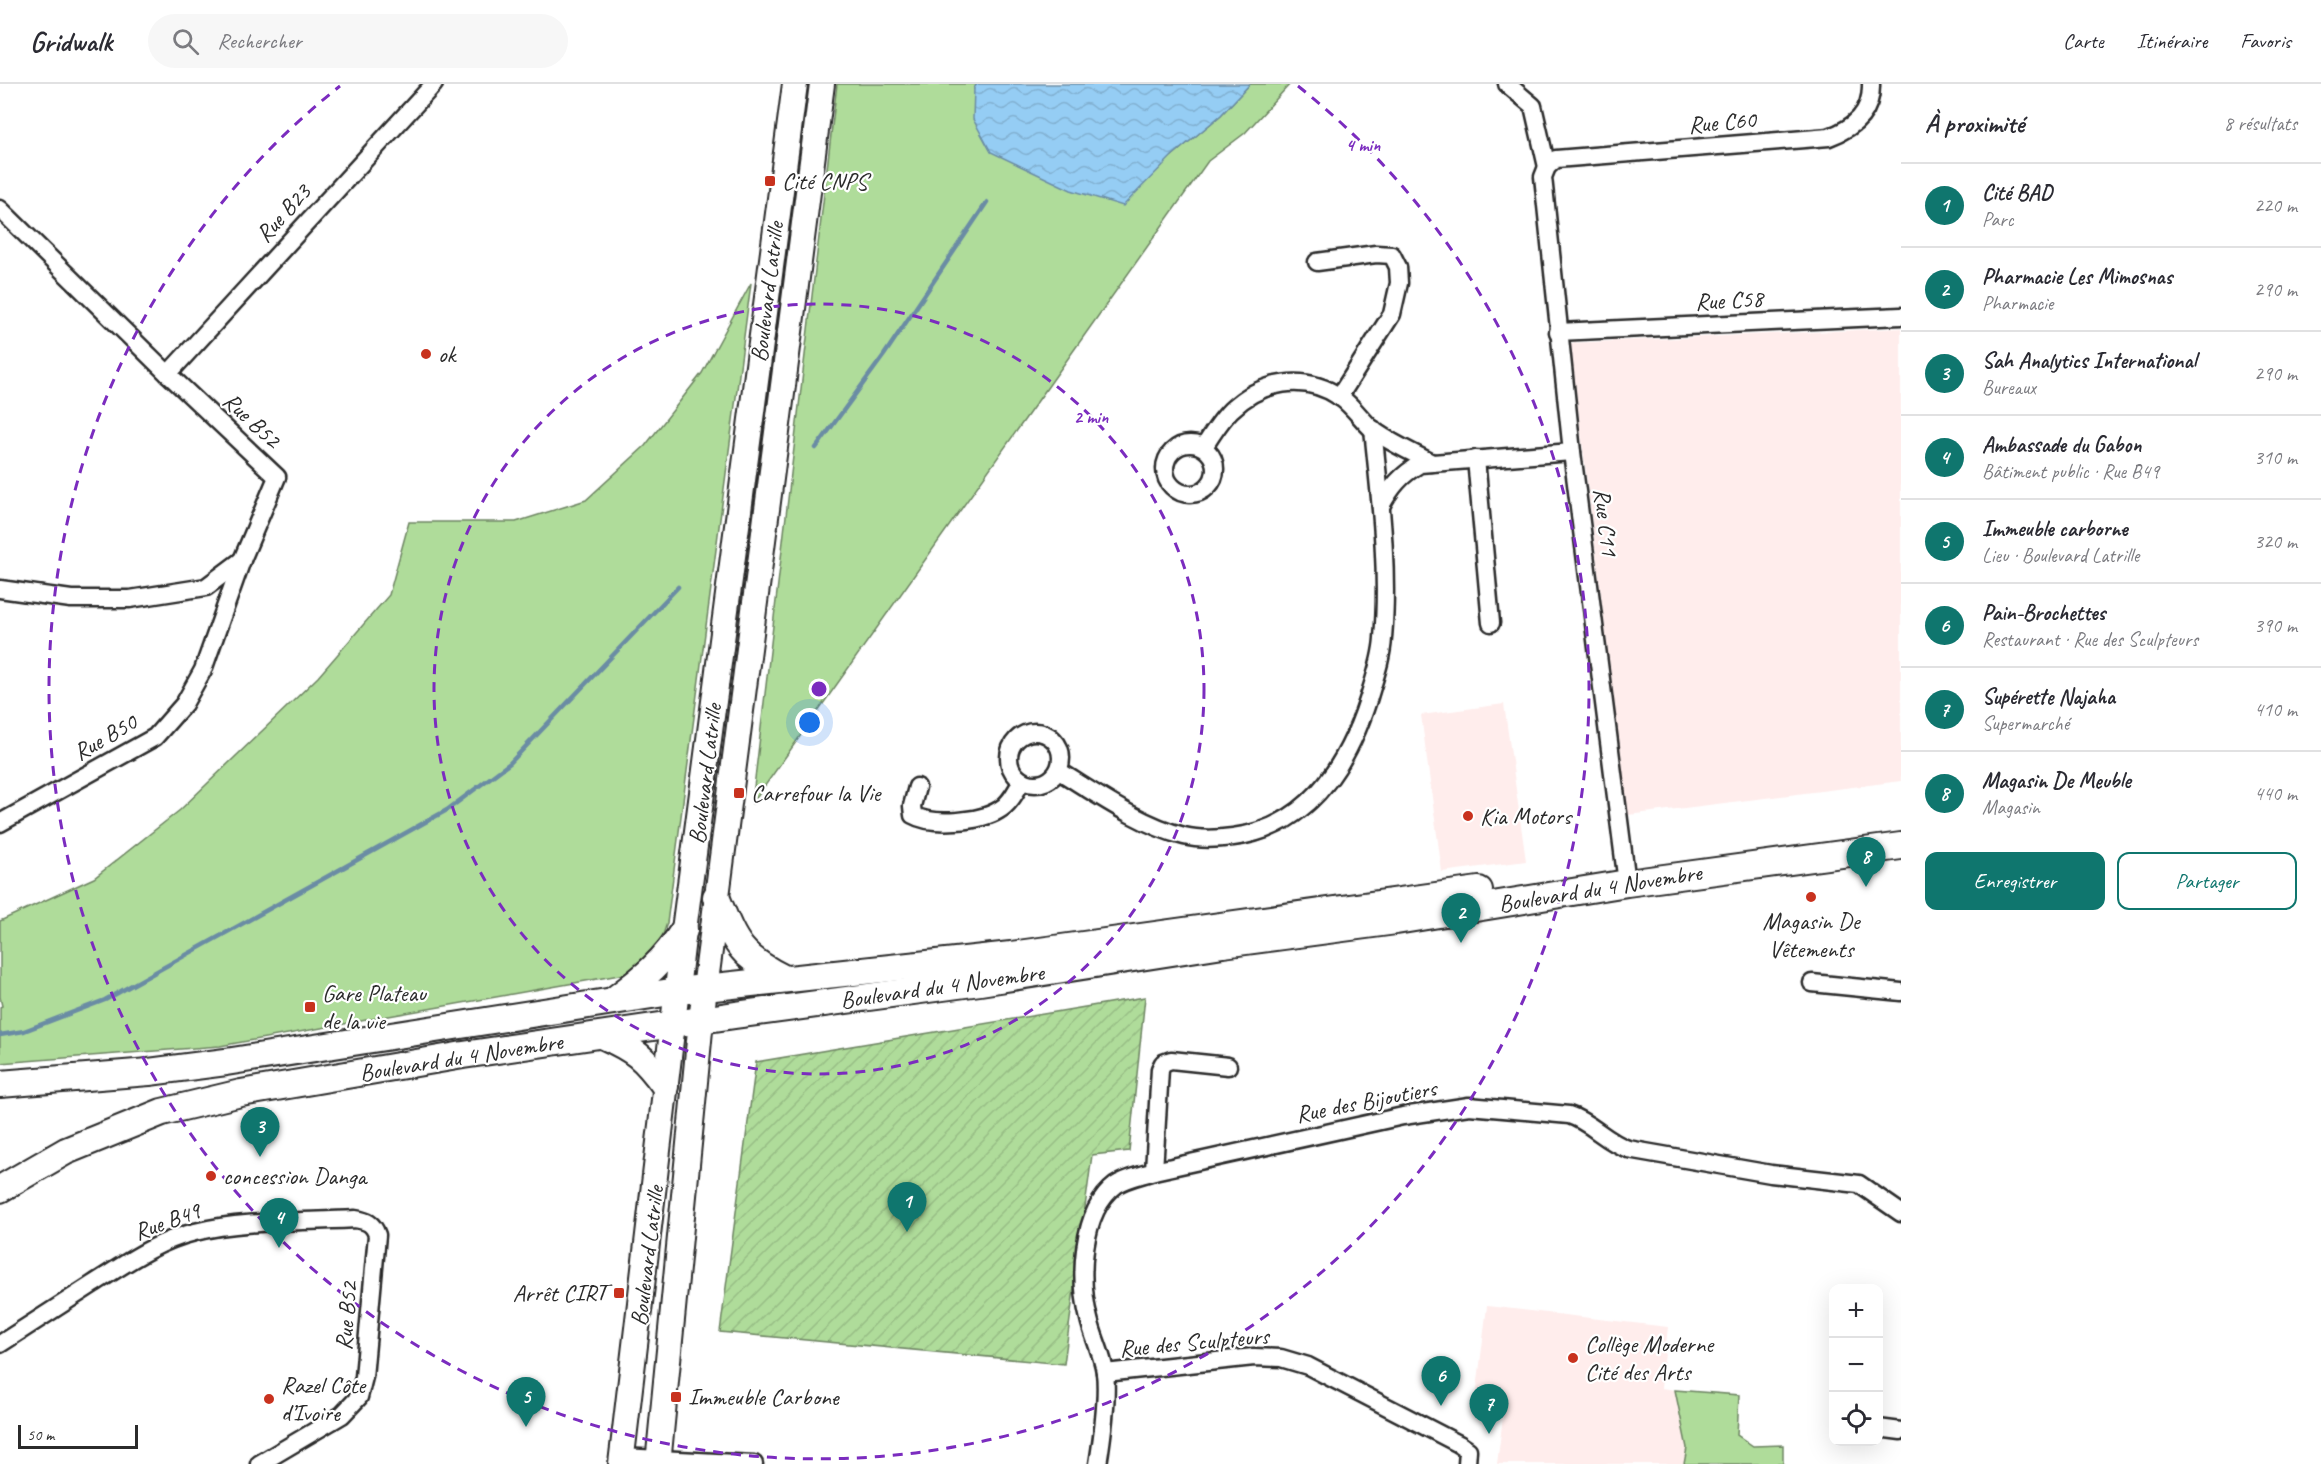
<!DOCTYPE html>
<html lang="fr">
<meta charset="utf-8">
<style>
body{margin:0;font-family:Caveat,sans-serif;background:#f7f7f7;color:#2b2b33}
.controls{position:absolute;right:18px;bottom:18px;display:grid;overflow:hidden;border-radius:12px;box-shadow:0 6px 24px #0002}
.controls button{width:54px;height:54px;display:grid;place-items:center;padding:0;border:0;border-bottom:2px solid #e1e1e2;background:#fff;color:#2b2b33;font:30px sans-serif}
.scale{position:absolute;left:18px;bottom:15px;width:120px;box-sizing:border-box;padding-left:6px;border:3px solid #2b2b2b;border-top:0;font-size:16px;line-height:21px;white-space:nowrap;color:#2b2b2b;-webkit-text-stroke:4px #fff;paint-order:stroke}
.you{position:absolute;left:810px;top:639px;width:21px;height:21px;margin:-15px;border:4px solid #fff;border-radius:50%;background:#1a73e8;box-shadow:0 0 0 9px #1a73e833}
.badge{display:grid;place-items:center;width:39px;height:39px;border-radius:50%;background:#0f766e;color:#fff;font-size:20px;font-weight:700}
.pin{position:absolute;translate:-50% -50px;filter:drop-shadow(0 2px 3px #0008)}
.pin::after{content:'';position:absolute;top:32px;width:21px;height:18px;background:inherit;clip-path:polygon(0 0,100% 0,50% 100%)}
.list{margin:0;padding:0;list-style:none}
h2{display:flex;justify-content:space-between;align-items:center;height:78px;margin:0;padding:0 24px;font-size:26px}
h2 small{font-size:20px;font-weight:400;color:#7c7c81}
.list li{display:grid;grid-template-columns:39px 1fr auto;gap:18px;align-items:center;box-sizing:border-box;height:84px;padding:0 24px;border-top:2px solid #e1e1e2}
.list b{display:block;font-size:22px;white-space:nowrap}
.list p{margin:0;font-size:20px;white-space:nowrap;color:#7c7c81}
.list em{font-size:20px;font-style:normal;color:#7c7c81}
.actions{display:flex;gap:12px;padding:18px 24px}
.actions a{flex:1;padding:14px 0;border:2px solid #0f766e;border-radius:12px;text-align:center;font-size:21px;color:#0f766e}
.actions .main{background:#0f766e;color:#fff}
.icon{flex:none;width:33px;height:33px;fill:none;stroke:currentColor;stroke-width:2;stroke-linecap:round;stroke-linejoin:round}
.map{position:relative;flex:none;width:1901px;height:1380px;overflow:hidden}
header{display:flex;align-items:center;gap:36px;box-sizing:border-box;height:84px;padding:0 30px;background:#fff;border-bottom:2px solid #e1e1e2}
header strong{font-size:28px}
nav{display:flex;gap:33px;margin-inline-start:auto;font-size:21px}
.search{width:420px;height:54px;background:#f7f7f7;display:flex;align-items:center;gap:15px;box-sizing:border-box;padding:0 21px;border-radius:33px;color:#7c7c81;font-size:22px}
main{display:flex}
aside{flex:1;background:#fff}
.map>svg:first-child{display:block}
.built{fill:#ffedec}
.green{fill:#afdc9a;stroke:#6d8462;stroke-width:1.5}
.garden{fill:url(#garden-furrows);stroke:#6d8462;stroke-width:1.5}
.water{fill:url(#water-waves);stroke:#6b8ca4;stroke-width:1.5}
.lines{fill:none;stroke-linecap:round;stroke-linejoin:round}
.stream{stroke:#6b8ca4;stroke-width:4.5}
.street-casing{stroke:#2b2b2b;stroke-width:21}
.secondary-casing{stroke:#2b2b2b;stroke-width:28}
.primary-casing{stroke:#2b2b2b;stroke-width:30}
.street{stroke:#fff;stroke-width:16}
.secondary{stroke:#fff;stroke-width:24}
.primary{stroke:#fff;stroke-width:26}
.ring{fill:none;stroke:#7b2cbf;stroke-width:3;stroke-dasharray:10 8}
.poi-dot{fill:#c8321e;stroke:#fff;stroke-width:2}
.labels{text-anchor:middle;stroke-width:4.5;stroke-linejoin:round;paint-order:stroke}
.street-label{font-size:24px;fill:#2b2b2b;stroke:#fff}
.poi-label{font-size:24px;fill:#2b2b2b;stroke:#fff;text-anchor:start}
.centre{fill:#7b2cbf;stroke:#fff;stroke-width:3}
.ring-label{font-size:18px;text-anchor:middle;font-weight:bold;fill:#7b2cbf;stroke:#fff;stroke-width:4.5;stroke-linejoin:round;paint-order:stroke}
</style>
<header>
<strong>Gridwalk</strong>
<div class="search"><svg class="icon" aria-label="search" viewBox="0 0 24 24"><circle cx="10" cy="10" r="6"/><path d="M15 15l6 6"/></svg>Rechercher</div>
<nav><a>Carte</a><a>Itinéraire</a><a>Favoris</a></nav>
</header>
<main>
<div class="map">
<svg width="1901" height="1380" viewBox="0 0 1901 1380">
<defs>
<pattern id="garden-furrows" width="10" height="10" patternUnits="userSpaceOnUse" patternTransform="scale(1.5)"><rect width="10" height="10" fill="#afdc9a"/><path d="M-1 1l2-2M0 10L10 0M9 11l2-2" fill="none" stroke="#97bd85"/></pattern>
<pattern id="water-waves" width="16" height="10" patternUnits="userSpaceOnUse" patternTransform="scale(1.5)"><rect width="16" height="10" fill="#95cdf4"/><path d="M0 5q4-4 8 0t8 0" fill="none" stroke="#81b0d1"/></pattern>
</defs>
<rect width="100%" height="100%" fill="#fff"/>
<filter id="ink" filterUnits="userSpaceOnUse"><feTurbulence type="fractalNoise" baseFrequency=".0167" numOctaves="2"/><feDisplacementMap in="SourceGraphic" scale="12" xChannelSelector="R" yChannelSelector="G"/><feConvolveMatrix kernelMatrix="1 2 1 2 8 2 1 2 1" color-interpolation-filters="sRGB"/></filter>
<g filter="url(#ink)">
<g class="built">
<polygon points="1901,244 1901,697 1628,731 1570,259"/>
<polygon points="1504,620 1526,777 1442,788 1421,631"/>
<polygon points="1487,1222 1668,1243 1661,1304 1675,1306 1687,1364 1684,1380 1497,1380 1503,1333 1474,1330"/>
</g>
<g class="green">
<polygon points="837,0 977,0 974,5 1172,72 1221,31 1250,0 1290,0 1245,49 1208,77 752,720"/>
<path d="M751 199 667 839C657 870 653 874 625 890L220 962 0 979V923L2 922 0 913V837L94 794 180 726 318 593 389 511 409 438H516L586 416 645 362 702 289Z"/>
<polygon points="1675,1306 1739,1311 1737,1351 1753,1362 1783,1361 1783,1380 1684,1380 1687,1364"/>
</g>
<polygon class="garden" points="1145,913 1129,1067 1092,1071 1064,1280 720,1248 756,978"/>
<polygon class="water" points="977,0 1250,0 1221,31 1172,72 1123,122 1071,106 991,68 973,35 974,4"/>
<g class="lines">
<g class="stream">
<polyline points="816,364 884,271 987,118"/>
<polyline points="0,951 24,947 105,916 447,726 510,679 678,503"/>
</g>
<g class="street-casing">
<g id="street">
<polyline points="1507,0 1533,22 1547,83"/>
<polyline points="0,125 168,290 277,393 242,476 203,586 184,620 155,653 0,739"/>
<polyline points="1317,178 1376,170 1392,171 1398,183 1399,199 1392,230 1339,313"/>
<polyline points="1558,248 1901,232"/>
<polyline points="168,290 434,0"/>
<circle cx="1190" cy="385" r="25"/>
<path d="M1204 363C1212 350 1220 337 1231 326 1261 297 1304 289 1340 313 1353 322 1361 335 1372 345 1388 358 1414 369 1432 379"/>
<polyline points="1476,375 1491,539"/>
<path d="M1381 422C1391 403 1401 391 1420 380L1572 368"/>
<polyline points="0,505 71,515 130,515 206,503 242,476"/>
<circle cx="1035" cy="674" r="26"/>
<path d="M1059 687C1095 709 1142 742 1184 752 1200 756 1217 755 1233 753 1313 743 1352 673 1372 603 1377 587 1382 571 1383 554 1389 485 1380 414 1373 345"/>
<path d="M917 703 912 722 913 731C932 742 980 738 999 726 1010 720 1016 707 1022 697"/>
<path d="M1627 799 1572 368 1543 93 1547 83 1556 75 1829 53C1854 44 1872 29 1871 0"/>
<polyline points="1812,899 1901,908"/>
<polyline points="1154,1087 1160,985 1163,979 1171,976 1228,982"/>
<path d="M0 1260C31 1240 62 1220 93 1200 125 1180 157 1157 195 1148 242 1136 306 1138 355 1135 367 1137 373 1139 377 1151L364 1293 359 1313 342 1331 259 1380"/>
<polyline points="1105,1289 1254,1273 1281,1274 1308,1282 1459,1360 1468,1366 1467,1380"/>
<polyline points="1878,1344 1901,1347"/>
<polyline points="622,1373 754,1380"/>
<path d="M1098 1380C1102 1355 1108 1313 1105 1288 1102 1269 1093 1253 1089 1235 1079 1196 1080 1128 1116 1101 1126 1094 1143 1091 1154 1087L1403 1032 1469 1022 1569 1031C1591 1038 1606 1058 1628 1065L1771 1090 1859 1100 1901 1129"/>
</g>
</g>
<g class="secondary-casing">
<g id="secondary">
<polyline points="621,1380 684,846 795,0"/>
<polyline points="658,1380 701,936 822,0"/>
</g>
</g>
<g class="primary-casing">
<g id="primary">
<path d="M716 813C735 859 739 872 785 895"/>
<path d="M615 915C645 893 664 877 684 846"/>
<path d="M602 951C635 966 644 973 665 1002"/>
<polyline points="0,1000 149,988 226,978 677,907 1011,871 1479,806"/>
<polyline points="0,1105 66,1067 162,1028 241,1009 463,971 735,931 980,898 1223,860 1396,837 1627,799 1901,762"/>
</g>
</g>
<use href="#street" class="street"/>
<use href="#secondary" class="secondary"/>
<use href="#primary" class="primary"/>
</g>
</g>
<g class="ring">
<circle cx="819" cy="605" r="385"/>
<path d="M1298 2A770 770 0 1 1 340 2"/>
</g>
<g class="poi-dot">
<rect x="764" y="91" width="12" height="12" rx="3"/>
<circle cx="426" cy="270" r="6"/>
<rect x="733" y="703" width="12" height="12" rx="3"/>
<circle cx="1468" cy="732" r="6"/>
<circle cx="1811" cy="813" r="6"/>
<rect x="304" y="917" width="12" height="12" rx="3"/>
<circle cx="211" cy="1092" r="6"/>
<rect x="613" y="1203" width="12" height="12" rx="3"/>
<circle cx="1573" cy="1274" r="6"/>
<rect x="670" y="1307" width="12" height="12" rx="3"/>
<circle cx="269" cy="1315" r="6"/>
</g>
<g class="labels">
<g class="street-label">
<text transform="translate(1722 38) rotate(-5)" y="8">Rue C60</text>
<text transform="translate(283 129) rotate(-48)" y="8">Rue B23</text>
<text transform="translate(767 208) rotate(-83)" y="8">Boulevard Latrille</text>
<text transform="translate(1729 216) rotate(-3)" y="8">Rue C58</text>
<text transform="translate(252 336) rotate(43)" y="8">Rue B52</text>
<text transform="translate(1606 438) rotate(83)" y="8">Rue C11</text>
<text transform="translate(105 653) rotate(-30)" y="8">Rue B50</text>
<text transform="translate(705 690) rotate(-83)" y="8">Boulevard Latrille</text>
<text transform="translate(1600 804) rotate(-9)" y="8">Boulevard du 4 Novembre</text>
<text transform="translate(942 902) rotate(-8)" y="8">Boulevard du 4 Novembre</text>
<text transform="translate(461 973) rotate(-9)" y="8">Boulevard du 4 Novembre</text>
<text transform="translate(1366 1017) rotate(-11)" y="8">Rue des Bijoutiers</text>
<text transform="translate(167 1137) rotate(-20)" y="8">Rue B49</text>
<text transform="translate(647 1172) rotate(-83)" y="8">Boulevard Latrille</text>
<text transform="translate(346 1232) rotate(-85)" y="8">Rue B52</text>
<text transform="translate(1194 1258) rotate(-5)" y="8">Rue des Sculpteurs</text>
</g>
<g class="poi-label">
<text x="782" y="105">Cité CNPS</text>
<text x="438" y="278">ok</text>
<text x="751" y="717">Carrefour la Vie</text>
<text x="1480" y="740">Kia Motors</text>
<text x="1811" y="845" text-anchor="middle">Magasin De<tspan x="1811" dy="28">Vêtements</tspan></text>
<text x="322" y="917">Gare Plateau<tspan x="322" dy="28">de la vie</tspan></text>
<text x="223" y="1100">concession Danga</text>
<text x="607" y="1217" text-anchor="end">Arrêt CIRT</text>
<text x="1585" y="1268">Collège Moderne<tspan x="1585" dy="28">Cité des Arts</tspan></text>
<text x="281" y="1309">Razel Côte<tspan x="281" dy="28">d’Ivoire</tspan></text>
<text x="688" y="1321">Immeuble Carbone</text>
</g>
</g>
<circle cx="819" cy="605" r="9" class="centre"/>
<g class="ring-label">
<text x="1363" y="67">4 min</text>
<text x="1091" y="339">2 min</text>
</g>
</svg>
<div class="controls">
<button>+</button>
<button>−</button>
<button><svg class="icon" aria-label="locate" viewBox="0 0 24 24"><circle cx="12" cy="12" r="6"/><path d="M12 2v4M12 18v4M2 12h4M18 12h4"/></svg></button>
</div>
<div class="scale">50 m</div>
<div class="you"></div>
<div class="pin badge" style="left:907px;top:1148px">1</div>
<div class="pin badge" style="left:1461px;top:859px">2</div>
<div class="pin badge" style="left:260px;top:1073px">3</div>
<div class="pin badge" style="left:279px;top:1164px">4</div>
<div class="pin badge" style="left:526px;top:1343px">5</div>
<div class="pin badge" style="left:1441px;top:1322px">6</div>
<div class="pin badge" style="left:1489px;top:1350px">7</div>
<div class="pin badge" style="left:1866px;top:803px">8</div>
</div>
<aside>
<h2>À proximité<small>8 résultats</small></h2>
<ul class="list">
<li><span class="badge">1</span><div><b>Cité BAD</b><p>Parc</p></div><em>220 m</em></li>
<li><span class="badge">2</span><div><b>Pharmacie Les Mimosnas</b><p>Pharmacie</p></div><em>290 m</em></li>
<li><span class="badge">3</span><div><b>Sah Analytics International</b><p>Bureaux</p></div><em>290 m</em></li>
<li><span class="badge">4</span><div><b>Ambassade du Gabon</b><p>Bâtiment public · Rue B49</p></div><em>310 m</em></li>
<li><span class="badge">5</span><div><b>Immeuble carborne</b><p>Lieu · Boulevard Latrille</p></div><em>320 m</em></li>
<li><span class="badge">6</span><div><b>Pain-Brochettes</b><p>Restaurant · Rue des Sculpteurs</p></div><em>390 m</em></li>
<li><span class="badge">7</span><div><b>Supérette Najaha</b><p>Supermarché</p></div><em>410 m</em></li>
<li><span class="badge">8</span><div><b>Magasin De Meuble</b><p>Magasin</p></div><em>440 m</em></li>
</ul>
<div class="actions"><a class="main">Enregistrer</a><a>Partager</a></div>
</aside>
</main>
